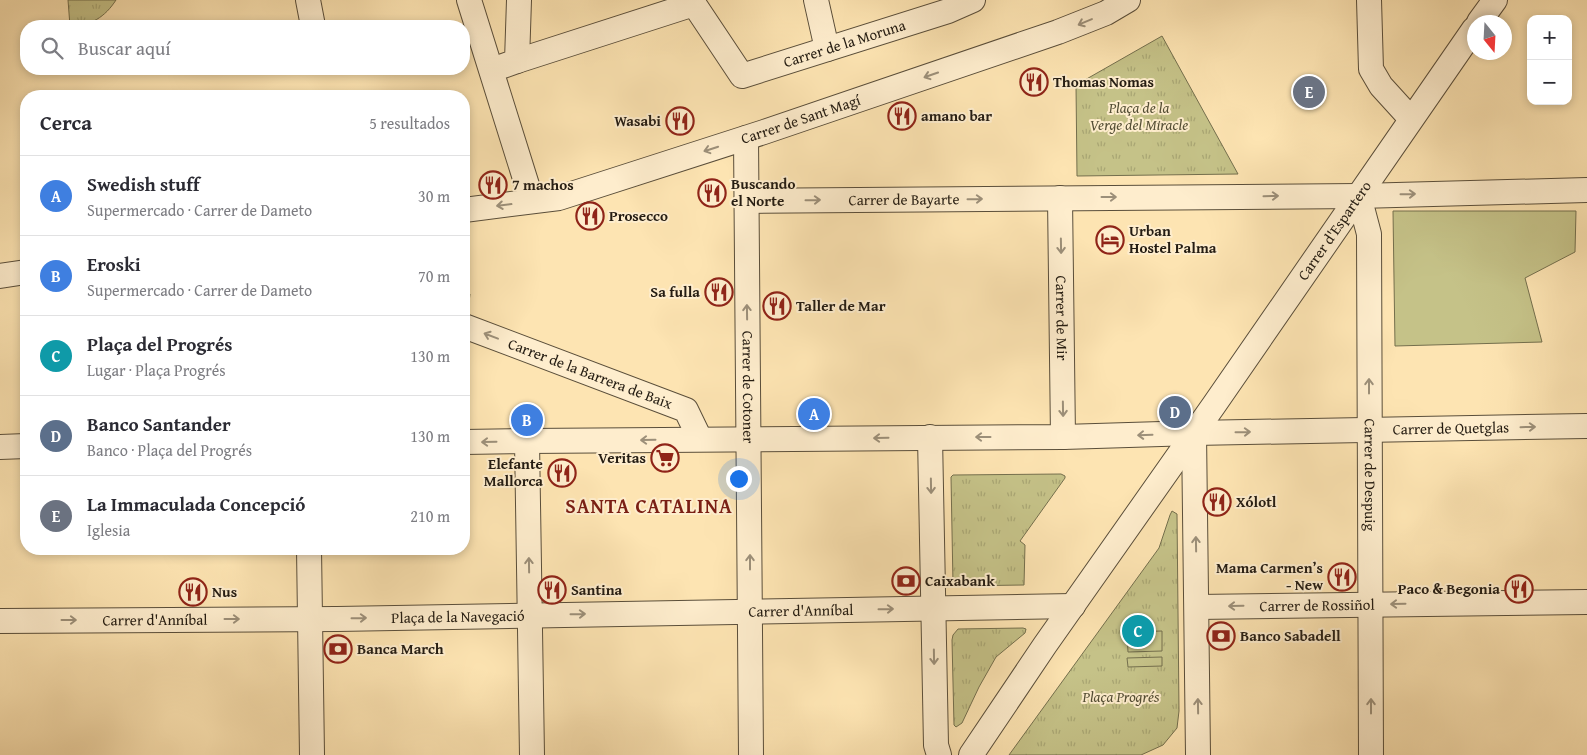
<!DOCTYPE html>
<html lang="es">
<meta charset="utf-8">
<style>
body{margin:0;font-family:"Gentium Book Plus",serif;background:#f7f7f7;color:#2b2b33}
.controls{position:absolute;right:15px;top:15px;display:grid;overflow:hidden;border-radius:10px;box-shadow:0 2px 8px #0003}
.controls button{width:45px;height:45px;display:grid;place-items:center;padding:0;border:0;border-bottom:1px solid #e1e1e2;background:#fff;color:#2b2b33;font:25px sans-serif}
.compass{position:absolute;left:1467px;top:15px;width:45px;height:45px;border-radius:50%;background:#fff;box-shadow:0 2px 8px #0003;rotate:162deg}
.you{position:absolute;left:738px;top:478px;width:18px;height:18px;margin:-12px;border:4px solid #fff;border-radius:50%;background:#1a73e8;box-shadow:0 0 0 8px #1a73e833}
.badge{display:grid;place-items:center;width:32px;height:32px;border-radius:50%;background:#8f2418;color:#fff;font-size:16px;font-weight:700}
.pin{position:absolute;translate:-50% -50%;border:2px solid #fff;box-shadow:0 1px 5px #0006}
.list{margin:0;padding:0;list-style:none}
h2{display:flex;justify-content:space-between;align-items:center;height:65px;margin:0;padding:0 20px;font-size:21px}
h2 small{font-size:16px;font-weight:400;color:#7c7c81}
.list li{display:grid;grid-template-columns:32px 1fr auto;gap:15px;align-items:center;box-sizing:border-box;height:80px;padding:0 20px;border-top:1px solid #e1e1e2}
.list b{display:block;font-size:19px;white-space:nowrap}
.list p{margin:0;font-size:16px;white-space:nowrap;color:#7c7c81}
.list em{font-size:16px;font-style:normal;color:#7c7c81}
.icon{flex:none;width:28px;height:28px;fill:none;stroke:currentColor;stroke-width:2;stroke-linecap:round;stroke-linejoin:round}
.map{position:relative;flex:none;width:1587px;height:755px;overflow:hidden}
.search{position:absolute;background:#fff;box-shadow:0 2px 8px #0003;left:20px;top:20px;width:450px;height:55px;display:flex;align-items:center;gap:12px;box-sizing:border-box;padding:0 18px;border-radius:20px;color:#7c7c81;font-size:19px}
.panel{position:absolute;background:#fff;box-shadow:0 2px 8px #0003;left:20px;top:90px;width:450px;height:465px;border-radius:20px}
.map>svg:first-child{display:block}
.grass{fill:url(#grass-tufts);stroke:#746f4d}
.garden{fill:#c5c288;stroke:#746f4d}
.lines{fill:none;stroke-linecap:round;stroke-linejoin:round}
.minor-casing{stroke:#5a4e3a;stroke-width:26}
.minor{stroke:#feedcd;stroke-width:24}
.oneway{stroke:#9c8f79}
.labels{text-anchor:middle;stroke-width:4;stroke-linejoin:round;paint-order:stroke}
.street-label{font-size:15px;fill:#241c12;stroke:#feedcd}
.poi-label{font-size:15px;font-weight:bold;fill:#241c12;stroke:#feedcd;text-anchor:start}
.park-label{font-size:15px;font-style:italic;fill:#544e35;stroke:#feedcd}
.district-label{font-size:20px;font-weight:bold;letter-spacing:1px;fill:#7a1f14;stroke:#feedcd}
</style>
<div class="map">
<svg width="1587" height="755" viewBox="0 0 1587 755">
<defs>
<pattern id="grass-tufts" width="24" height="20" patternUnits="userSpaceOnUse" patternTransform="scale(1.25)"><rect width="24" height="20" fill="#c5c288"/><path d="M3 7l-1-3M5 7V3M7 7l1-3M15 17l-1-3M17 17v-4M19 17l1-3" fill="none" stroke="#a9a674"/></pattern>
</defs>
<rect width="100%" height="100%" fill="#fde4b2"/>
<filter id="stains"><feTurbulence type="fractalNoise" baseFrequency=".004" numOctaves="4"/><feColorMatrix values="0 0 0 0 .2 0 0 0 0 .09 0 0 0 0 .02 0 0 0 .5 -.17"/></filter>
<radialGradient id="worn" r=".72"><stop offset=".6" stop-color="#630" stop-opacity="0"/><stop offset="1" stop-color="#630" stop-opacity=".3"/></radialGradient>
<g class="grass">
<path d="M68 0H116C105 17 91 26 70 26Z"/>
<polygon points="1162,36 1238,174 1077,176 1076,85"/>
<polygon points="464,293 470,294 467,319 464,318"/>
<polygon points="1061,474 1065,476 1065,478 1020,541 1025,545 1024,585 955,586 953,584 951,477 953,475"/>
<polygon points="1172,511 1177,514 1179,711 1177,728 1163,745 1141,755 1009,755 1159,548 1170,515"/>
<polygon points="1023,628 1026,629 1025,633 996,657 979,687 962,723 956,727 954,725 952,640 953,635 958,629"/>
</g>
<g class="garden">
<polygon points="1393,211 1576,211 1575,252 1525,278 1542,342 1395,346"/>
<polygon points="1162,631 1162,651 1128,652 1127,632"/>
<polygon points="1162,657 1162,666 1128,667 1127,658"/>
</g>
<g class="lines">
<g class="minor-casing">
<g id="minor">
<polyline points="308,0 313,26"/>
<polyline points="469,0 532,201"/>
<polyline points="816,0 827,49"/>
<polyline points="1369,0 1371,69 1381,86 1411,119"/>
<path id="s1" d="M694 4 742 76 948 11 973 0"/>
<polyline points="1479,22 1495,0"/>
<polyline points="517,61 694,4 692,0"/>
<polyline points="503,66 517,61 519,0"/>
<path id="s2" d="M746 138 751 755"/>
<path id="s3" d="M1359 196 1369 234 1371 755"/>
<path id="s4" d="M1060 198 1063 437"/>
<path id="s5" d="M746 201 1359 196 1587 190"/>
<path id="s6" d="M464 210 559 198 764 132 1058 32 1106 13 1128 0"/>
<polyline points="0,276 26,272"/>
<path id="s7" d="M464 326 686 410 700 439"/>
<polyline points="1194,433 1198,755"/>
<polyline points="930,437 936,745 939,755"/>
<path id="s8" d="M527 441 1063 437 1194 433 1587 426"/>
<polyline points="464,442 527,441 532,755"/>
<polyline points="0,447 26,446"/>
<polyline points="309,549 312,755"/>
<path id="s9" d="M1197 607 1587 602"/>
<path id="s10" d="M0 621 337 619 1073 606"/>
<path id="s11" d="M971 755 1045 645 1214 405 1474 29"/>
</g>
</g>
<use href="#minor" class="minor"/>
</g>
<defs><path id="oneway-shaft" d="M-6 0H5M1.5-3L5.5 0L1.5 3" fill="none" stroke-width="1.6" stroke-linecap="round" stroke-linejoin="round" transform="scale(1.25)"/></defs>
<g class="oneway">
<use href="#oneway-shaft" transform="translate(1085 22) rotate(157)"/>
<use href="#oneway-shaft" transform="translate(931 75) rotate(161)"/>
<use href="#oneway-shaft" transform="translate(711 149) rotate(162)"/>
<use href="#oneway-shaft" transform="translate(1408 194) rotate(-1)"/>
<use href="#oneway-shaft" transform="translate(1271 196) rotate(-1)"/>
<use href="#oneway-shaft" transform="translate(1109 197)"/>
<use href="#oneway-shaft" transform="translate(975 199) rotate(-1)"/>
<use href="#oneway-shaft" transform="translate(813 200) rotate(-1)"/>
<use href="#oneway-shaft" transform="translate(504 205) rotate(173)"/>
<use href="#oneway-shaft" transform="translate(1061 246) rotate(89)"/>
<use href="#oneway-shaft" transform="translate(747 312) rotate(-91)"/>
<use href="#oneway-shaft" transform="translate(491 336) rotate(-159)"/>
<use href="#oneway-shaft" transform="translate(1369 386) rotate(-90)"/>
<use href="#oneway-shaft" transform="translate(1063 409) rotate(89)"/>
<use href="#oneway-shaft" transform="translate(1528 427) rotate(-1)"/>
<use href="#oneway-shaft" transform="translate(1243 432) rotate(-1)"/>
<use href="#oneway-shaft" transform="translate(1145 435) rotate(178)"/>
<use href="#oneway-shaft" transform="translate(983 437) rotate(180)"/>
<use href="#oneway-shaft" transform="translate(881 438) rotate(179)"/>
<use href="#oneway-shaft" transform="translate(648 440) rotate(179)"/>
<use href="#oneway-shaft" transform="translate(489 442) rotate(179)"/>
<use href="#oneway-shaft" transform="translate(931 486) rotate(89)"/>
<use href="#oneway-shaft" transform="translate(1196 544) rotate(-91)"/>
<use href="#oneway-shaft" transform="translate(750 562) rotate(-90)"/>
<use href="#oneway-shaft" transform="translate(529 565) rotate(-91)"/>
<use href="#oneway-shaft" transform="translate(1398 604) rotate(179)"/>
<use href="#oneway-shaft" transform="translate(1236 606) rotate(179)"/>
<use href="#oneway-shaft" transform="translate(886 609) rotate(-1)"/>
<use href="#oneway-shaft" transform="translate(578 614) rotate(-1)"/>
<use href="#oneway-shaft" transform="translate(359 618) rotate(-1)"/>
<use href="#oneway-shaft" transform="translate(232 619)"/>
<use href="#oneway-shaft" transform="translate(69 620)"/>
<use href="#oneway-shaft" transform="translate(934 657) rotate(89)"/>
<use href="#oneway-shaft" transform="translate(1198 706) rotate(-91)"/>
<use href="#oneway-shaft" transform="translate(1371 706) rotate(-90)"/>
</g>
<defs>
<g id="restaurant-ring" transform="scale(1.4375)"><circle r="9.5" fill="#feedcd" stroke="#8f2418" stroke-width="1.5"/><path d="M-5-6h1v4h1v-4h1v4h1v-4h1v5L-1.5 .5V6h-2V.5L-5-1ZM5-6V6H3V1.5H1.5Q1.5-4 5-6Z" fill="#8f2418"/></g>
<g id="hotel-ring" transform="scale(1.4375)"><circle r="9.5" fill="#feedcd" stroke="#8f2418" stroke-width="1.5"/><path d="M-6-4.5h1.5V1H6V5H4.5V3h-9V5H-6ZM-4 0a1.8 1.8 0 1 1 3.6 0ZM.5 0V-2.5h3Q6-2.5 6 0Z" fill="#8f2418"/></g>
<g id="supermarket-ring" transform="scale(1.4375)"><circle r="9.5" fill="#feedcd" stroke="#8f2418" stroke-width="1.5"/><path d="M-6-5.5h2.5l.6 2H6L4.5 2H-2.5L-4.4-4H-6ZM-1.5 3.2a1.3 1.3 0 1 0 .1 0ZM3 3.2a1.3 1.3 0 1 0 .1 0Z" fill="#8f2418"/></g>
<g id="bank-ring" transform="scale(1.4375)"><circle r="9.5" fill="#feedcd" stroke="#8f2418" stroke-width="1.5"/><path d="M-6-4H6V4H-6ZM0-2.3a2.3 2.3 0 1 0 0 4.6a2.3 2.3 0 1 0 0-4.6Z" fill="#8f2418"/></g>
</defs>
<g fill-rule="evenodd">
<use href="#restaurant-ring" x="1034" y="82"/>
<use href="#restaurant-ring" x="902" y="116"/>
<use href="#restaurant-ring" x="680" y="121"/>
<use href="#restaurant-ring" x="493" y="185"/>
<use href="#restaurant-ring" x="712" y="193"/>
<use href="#restaurant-ring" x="590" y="216"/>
<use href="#hotel-ring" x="1110" y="240"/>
<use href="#restaurant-ring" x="719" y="292"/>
<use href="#restaurant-ring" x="777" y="306"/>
<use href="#supermarket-ring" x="665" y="458"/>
<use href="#restaurant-ring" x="562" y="473"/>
<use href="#restaurant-ring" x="1217" y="502"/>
<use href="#restaurant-ring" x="1342" y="577"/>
<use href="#bank-ring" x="906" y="581"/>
<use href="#restaurant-ring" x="1519" y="589"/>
<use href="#restaurant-ring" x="552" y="590"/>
<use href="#restaurant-ring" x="193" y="592"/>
<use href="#bank-ring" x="1221" y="636"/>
<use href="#bank-ring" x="338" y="649"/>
</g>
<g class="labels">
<g class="street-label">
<text dy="5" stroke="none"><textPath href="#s1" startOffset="194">Carrer de la Moruna</textPath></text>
<text dy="5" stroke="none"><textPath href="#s6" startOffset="350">Carrer de Sant Magí</textPath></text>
<text dy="5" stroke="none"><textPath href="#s5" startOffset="158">Carrer de Bayarte</textPath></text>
<text dy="5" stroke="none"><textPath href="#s11" startOffset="638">Carrer d'Espartero</textPath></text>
<text dy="5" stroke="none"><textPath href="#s4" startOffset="120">Carrer de Mir</textPath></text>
<text dy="5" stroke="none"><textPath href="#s7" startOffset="135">Carrer de la Barrera de Baix</textPath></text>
<text dy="5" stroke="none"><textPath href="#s2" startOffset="249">Carrer de Cotoner</textPath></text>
<text dy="5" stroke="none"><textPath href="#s8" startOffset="924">Carrer de Quetglas</textPath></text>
<text dy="5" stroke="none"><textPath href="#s3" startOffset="280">Carrer de Despuig</textPath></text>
<text dy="5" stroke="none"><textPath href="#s9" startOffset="120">Carrer de Rossiñol</textPath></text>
<text dy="5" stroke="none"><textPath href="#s10" startOffset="801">Carrer d'Anníbal</textPath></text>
<text dy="5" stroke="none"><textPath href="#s10" startOffset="458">Plaça de la Navegació</textPath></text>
<text dy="5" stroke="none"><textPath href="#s10" startOffset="155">Carrer d'Anníbal</textPath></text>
</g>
<g class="poi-label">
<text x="1053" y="87">Thomas Nomas</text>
<text x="921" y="121">amano bar</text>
<text x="661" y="126" text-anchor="end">Wasabi</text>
<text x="731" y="189">Buscando<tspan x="731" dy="17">el Norte</tspan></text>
<text x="512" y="190">7 machos</text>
<text x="609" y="221">Prosecco</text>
<text x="1129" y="236">Urban<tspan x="1129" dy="17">Hostel Palma</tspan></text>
<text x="700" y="297" text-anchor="end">Sa fulla</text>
<text x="796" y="311">Taller de Mar</text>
<text x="646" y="463" text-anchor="end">Veritas</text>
<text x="543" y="469" text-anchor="end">Elefante<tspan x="543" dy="17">Mallorca</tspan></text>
<text x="1236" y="507">Xólotl</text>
<text x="1323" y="573" text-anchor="end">Mama Carmen’s<tspan x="1323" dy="17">- New</tspan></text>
<text x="925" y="586">Caixabank</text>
<text x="1500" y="594" text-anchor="end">Paco &amp; Begonia</text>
<text x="571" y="595">Santina</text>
<text x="212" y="597">Nus</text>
<text x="1240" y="641">Banco Sabadell</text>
<text x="357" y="654">Banca March</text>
</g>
<g class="park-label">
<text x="1139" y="113">Plaça de la<tspan x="1139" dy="17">Verge del Miracle</tspan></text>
<text x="1121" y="702">Plaça Progrés</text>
</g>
<g class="district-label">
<text x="649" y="513">SANTA CATALINA</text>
</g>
</g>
<rect width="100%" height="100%" filter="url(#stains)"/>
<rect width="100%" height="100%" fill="url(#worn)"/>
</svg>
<div class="controls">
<button>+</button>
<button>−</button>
</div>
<svg class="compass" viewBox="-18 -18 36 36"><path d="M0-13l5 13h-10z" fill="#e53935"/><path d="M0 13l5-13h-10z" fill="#7c7c81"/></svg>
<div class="you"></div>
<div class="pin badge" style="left:814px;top:414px;background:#3f7fe0">A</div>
<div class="pin badge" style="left:527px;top:420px;background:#3f7fe0">B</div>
<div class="pin badge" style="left:1138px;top:631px;background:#0f9aa8">C</div>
<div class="pin badge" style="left:1175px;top:412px;background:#5c6f8a">D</div>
<div class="pin badge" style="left:1309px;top:92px;background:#6b7280">E</div>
<div class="search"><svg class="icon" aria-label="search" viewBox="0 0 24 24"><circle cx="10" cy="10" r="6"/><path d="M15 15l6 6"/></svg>Buscar aquí</div>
<section class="panel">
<h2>Cerca<small>5 resultados</small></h2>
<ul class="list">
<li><span class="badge" style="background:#3f7fe0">A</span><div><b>Swedish stuff</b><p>Supermercado · Carrer de Dameto</p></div><em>30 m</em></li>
<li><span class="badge" style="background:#3f7fe0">B</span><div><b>Eroski</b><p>Supermercado · Carrer de Dameto</p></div><em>70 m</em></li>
<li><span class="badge" style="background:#0f9aa8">C</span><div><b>Plaça del Progrés</b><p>Lugar · Plaça Progrés</p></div><em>130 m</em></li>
<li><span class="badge" style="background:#5c6f8a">D</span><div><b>Banco Santander</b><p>Banco · Plaça del Progrés</p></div><em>130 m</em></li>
<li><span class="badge" style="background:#6b7280">E</span><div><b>La Immaculada Concepció</b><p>Iglesia</p></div><em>210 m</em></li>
</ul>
</section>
</div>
